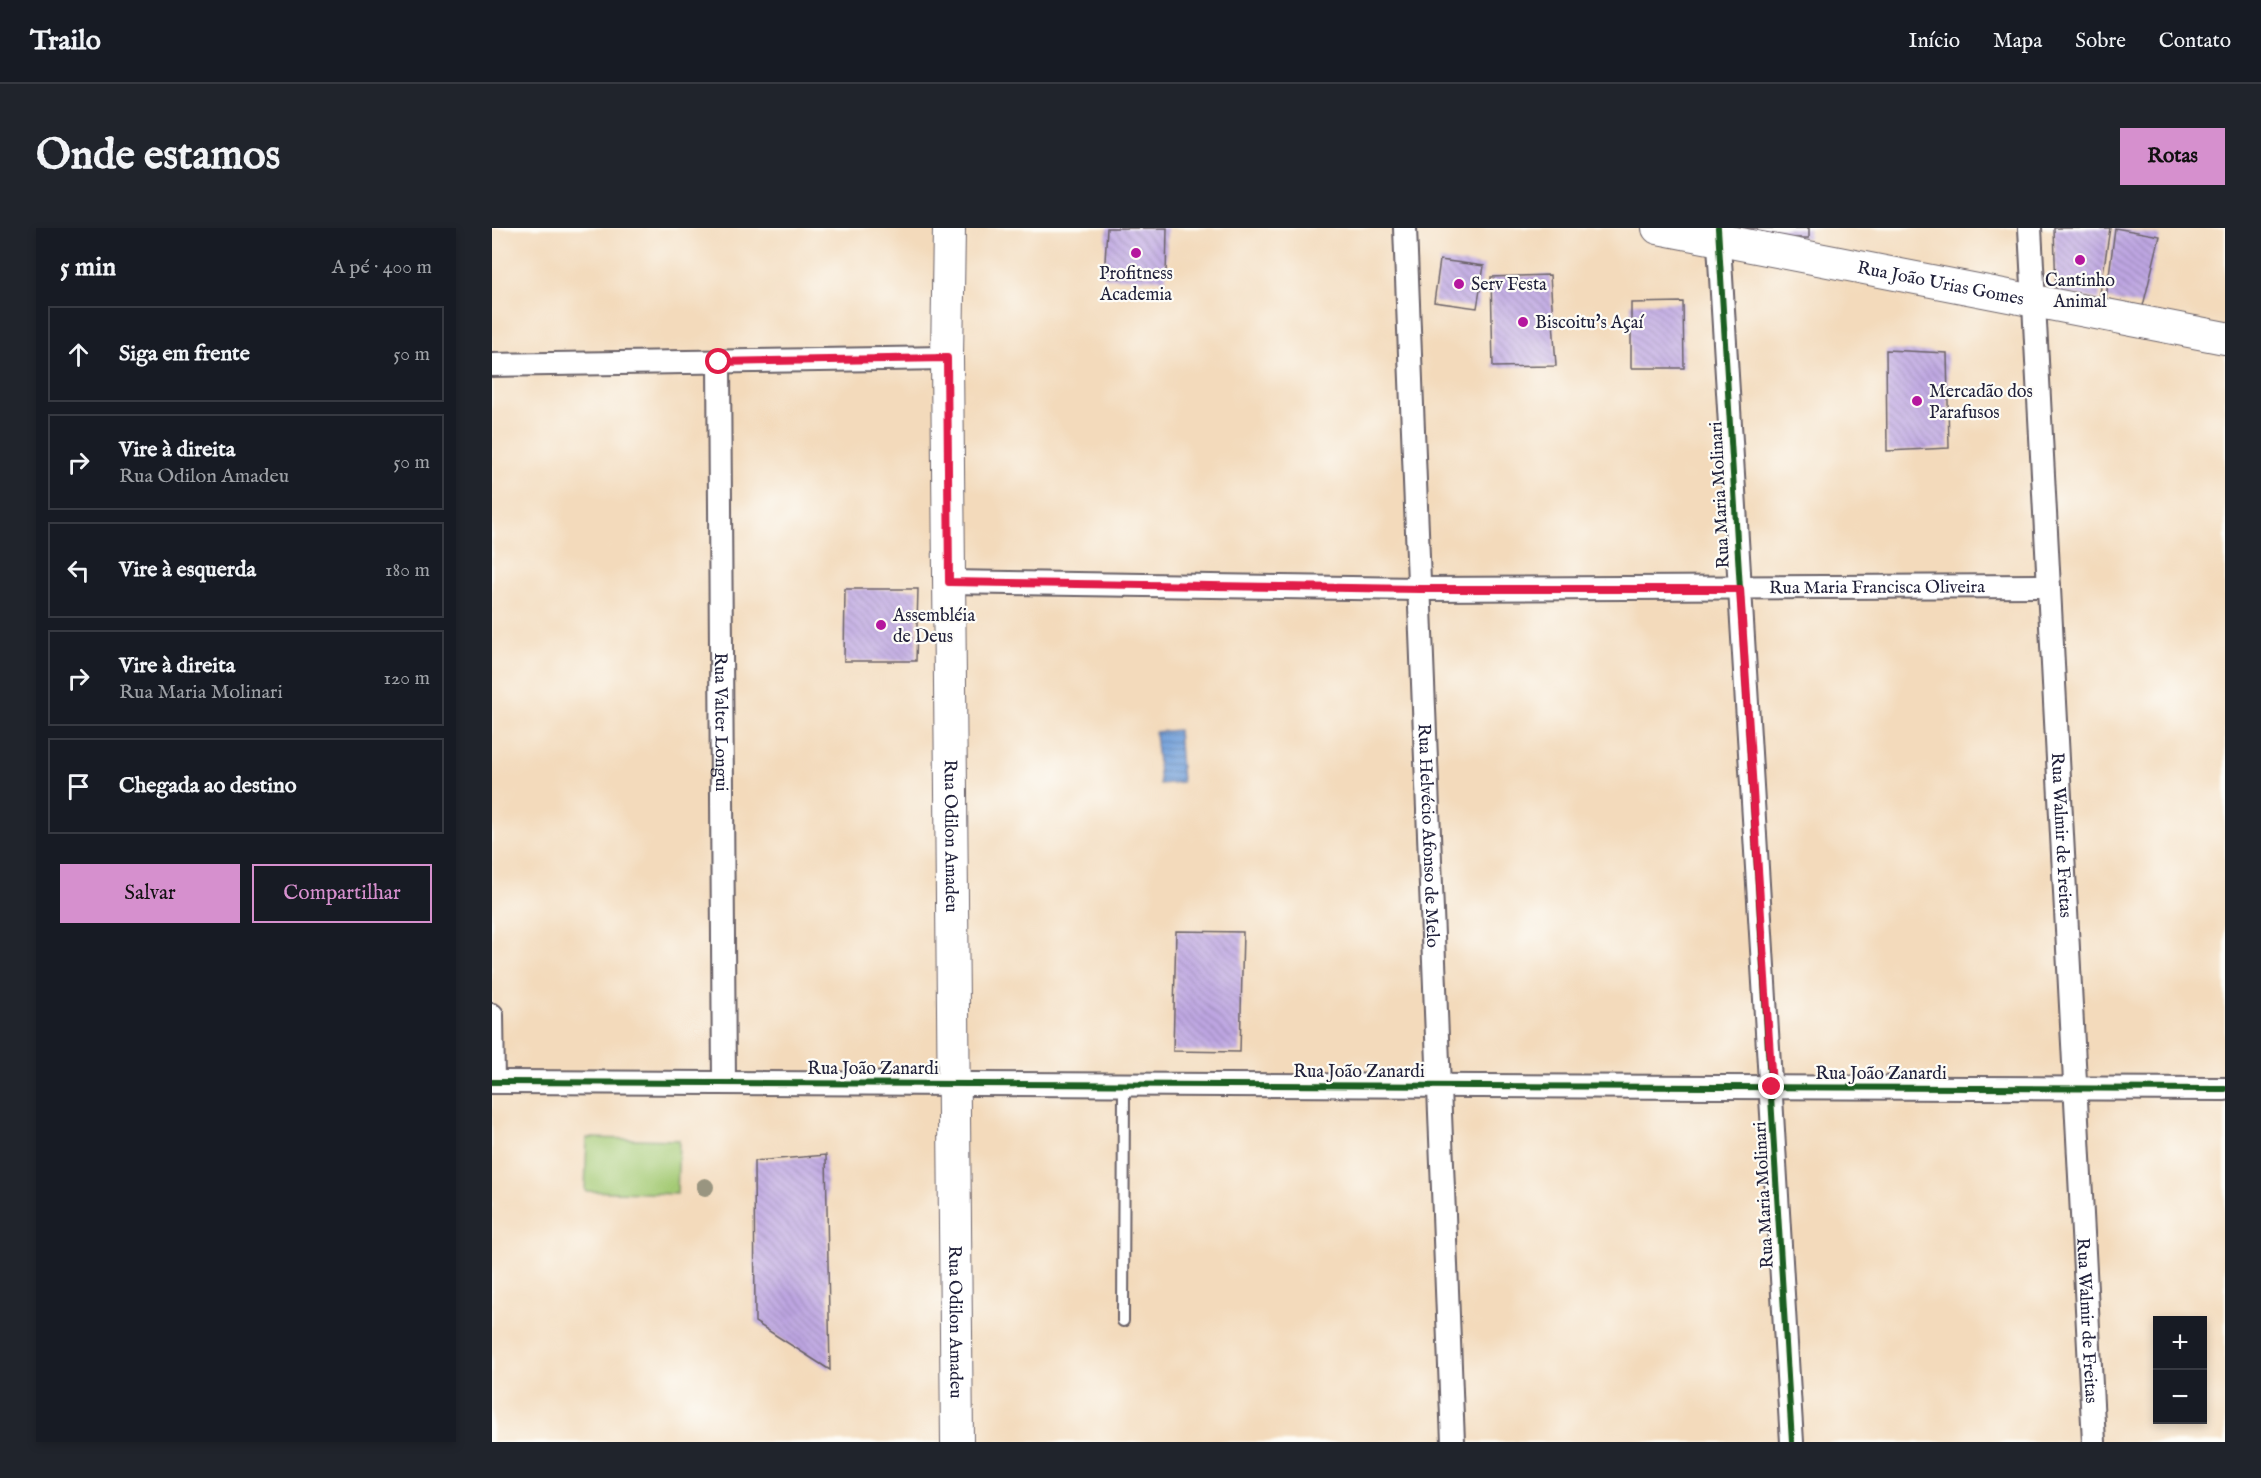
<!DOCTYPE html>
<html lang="pt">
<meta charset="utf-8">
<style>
body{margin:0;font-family:"IM FELL English",serif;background:#20242c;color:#f1f3f6}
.controls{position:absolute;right:18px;bottom:18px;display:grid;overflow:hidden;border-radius:0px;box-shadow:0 3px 9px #0003}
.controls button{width:54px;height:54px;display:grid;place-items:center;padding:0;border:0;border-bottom:2px solid #363941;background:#171b24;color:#f1f3f6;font:30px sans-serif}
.stop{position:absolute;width:18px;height:18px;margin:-14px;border:4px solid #e11d48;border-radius:50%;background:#fff}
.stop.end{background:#e11d48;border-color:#fff;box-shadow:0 2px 6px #0008}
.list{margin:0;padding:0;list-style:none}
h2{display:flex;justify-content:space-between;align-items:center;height:78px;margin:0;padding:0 24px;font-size:26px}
h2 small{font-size:20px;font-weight:400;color:#9ea1a6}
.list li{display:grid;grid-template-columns:39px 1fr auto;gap:18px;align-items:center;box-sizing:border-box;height:96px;margin:0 12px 12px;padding:0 12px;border:2px solid #363941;border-radius:0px}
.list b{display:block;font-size:22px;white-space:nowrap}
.list p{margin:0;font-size:20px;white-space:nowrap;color:#9ea1a6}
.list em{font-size:20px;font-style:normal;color:#9ea1a6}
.actions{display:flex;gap:12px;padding:18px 24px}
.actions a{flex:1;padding:14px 0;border:2px solid #d690ce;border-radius:0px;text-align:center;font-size:21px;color:#d690ce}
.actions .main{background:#d690ce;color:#111}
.icon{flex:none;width:33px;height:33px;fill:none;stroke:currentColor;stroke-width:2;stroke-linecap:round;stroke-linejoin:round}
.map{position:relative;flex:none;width:1733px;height:1214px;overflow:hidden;border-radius:0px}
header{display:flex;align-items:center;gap:36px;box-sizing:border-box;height:84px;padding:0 30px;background:#171b24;border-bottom:2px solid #363941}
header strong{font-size:28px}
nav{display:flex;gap:33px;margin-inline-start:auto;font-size:21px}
.intro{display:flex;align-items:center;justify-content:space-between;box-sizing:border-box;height:144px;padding:0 36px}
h1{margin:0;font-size:42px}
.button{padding:15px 27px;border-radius:0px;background:#d690ce;color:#111;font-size:21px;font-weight:700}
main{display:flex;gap:36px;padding:0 36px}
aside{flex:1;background:#171b24;border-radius:0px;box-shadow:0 3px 9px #0003}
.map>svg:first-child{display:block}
.green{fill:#a4ca75;stroke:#637658;stroke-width:1.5}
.water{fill:url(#water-rules);stroke:#4a608a;stroke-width:1.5}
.building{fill:url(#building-back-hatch)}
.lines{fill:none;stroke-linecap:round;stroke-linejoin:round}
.lane-casing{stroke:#6b6268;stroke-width:14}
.street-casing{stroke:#6b6268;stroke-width:26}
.secondary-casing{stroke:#6b6268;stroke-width:34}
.lane{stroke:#fff;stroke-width:10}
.street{stroke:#fff;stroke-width:22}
.secondary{stroke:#fff;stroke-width:32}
.cycleway-casing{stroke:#fdfcf7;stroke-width:10}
.cycleway{stroke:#1b5e20;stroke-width:6}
.tree{fill:#999580}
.route{stroke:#e11d48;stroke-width:8}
.poi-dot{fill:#b5179e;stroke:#fdfcf7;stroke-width:2}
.labels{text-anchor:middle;stroke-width:4.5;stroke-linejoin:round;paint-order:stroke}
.poi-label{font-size:18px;fill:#22223b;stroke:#fdfcf7;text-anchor:start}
.street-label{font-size:18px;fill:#22223b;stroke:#fdfcf7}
</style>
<header>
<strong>Trailo</strong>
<nav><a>Início</a><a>Mapa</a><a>Sobre</a><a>Contato</a></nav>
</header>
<div class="intro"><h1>Onde estamos</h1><a class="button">Rotas</a></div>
<main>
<aside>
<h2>5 min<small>A pé · 400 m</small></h2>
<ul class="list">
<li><svg class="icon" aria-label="ahead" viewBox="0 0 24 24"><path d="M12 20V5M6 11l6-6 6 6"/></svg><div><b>Siga em frente</b></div><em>50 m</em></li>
<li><svg class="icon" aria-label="right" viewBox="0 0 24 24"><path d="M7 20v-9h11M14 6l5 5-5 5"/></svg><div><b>Vire à direita</b><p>Rua Odilon Amadeu</p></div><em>50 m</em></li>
<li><svg class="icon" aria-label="left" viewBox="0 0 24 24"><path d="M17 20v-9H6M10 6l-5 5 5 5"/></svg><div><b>Vire à esquerda</b></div><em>180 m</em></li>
<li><svg class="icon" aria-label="right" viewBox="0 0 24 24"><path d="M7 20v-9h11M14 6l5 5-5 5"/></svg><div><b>Vire à direita</b><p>Rua Maria Molinari</p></div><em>120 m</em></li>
<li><svg class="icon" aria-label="arrive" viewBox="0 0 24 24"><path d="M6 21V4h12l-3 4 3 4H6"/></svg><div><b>Chegada ao destino</b></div></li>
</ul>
<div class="actions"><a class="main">Salvar</a><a>Compartilhar</a></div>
</aside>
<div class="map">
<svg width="1733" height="1214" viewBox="0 0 1733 1214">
<defs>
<pattern id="water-rules" width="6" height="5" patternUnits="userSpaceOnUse" patternTransform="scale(1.5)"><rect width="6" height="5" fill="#719fd9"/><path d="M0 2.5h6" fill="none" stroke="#5c81b1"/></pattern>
<pattern id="building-back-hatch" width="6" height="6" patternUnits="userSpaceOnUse" patternTransform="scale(1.5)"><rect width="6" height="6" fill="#bea6e2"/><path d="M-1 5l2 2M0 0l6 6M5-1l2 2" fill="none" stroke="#9a87b8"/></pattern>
</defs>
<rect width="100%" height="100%" fill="#fdfcf7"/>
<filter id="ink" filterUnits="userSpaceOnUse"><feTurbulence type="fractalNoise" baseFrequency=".0167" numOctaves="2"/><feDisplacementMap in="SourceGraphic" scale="12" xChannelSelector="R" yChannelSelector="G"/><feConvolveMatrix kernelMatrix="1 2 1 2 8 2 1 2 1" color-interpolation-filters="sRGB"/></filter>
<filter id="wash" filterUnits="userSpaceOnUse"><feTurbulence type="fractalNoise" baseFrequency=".008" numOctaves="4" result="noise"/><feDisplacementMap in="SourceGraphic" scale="24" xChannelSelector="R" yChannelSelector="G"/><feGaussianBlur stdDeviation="1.35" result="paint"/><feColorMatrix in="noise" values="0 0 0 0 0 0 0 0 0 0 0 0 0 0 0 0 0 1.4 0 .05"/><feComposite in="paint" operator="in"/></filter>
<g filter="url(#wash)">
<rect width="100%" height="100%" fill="#f3dabb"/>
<polygon class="green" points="95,910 187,912 185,966 93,963"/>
<polygon class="water" points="686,502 690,554 668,556 663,504"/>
<g id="blocks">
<g class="building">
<polygon points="615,0 675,0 674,51 612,50"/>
<rect x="1254" y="0" width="63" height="10"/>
<polygon points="1562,0 1618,0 1607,72 1564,64"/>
<polygon points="1623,0 1668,8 1651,78 1614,71"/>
<polygon points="948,32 992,38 985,80 942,74"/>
<polygon points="1058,47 1064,138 1001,139 999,49"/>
<polygon points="1191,74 1192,140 1139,140 1139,75"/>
<polygon points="1394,122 1455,125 1457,220 1395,223"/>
<polygon points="353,361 426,361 424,433 352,433"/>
<polygon points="684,703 751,704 748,824 681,823"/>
<polygon points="334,927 338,1142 263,1094 262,933"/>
</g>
</g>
</g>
<g filter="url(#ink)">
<use href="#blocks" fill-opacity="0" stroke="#6b6268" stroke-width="1.5"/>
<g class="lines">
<g class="lane-casing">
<polyline id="lane" points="631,1093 632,856"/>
</g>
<g class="street-casing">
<g id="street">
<path id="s1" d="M913 0 961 1214"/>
<polyline points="1226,0 1300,1214"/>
<path id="s2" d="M1538 0 1602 1214"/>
<path id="s3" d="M227 134 232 855"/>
<polyline points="0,137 455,130"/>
<path id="s4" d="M457 354 928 361 1557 358"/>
<polyline points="0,787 1,854"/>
<polyline points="0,854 1733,861"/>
</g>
</g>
<g class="secondary-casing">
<g id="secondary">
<path id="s5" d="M457 0 455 130 465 1214"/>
<path id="s6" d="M1166 0 1733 110"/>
</g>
</g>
<use href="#lane" class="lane"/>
<use href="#street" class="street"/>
<use href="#secondary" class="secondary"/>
<g class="cycleway-casing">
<g id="cycleway">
<polyline points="1226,0 1300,1214"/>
<polyline points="0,854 1733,861"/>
</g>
</g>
<use href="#cycleway" class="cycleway"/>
</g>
<circle class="tree" cx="213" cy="959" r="9"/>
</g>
<g class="lines" filter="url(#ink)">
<polyline class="route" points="227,134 455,130 457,354 928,361 1248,361 1280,859"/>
</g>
<g class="poi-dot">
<circle cx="644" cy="25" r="6"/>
<circle cx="1588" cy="32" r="6"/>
<circle cx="967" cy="56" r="6"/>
<circle cx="1031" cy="94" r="6"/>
<circle cx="1425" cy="173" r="6"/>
<circle cx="389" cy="397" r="6"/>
</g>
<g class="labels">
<g class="poi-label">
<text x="644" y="51" text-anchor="middle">Profitness<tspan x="644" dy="21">Academia</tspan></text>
<text x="1588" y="58" text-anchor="middle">Cantinho<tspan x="1588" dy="21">Animal</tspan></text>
<text x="979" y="62">Serv Festa</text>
<text x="1043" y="100">Biscoitu's Açaí</text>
<text x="1437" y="169">Mercadão dos<tspan x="1437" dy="21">Parafusos</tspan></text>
<text x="401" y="393">Assembléia<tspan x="401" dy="21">de Deus</tspan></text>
</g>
<g class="street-label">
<text dy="6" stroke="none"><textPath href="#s6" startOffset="288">Rua João Urias Gomes</textPath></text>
<text transform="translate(1227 267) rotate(-93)" y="6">Rua Maria Molinari</text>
<text dy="6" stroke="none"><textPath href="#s4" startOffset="928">Rua Maria Francisca Oliveira</textPath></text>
<text dy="6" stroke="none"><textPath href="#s3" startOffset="360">Rua Valter Longui</textPath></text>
<text dy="6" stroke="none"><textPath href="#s5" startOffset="608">Rua Odilon Amadeu</textPath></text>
<text dy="6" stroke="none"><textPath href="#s1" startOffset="608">Rua Helvécio Afonso de Melo</textPath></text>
<text dy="6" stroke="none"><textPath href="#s2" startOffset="608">Rua Walmir de Freitas</textPath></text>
<text x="381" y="846">Rua João Zanardi</text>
<text x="867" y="849">Rua João Zanardi</text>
<text x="1389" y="851">Rua João Zanardi</text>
<text transform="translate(1271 967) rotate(-93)" y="6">Rua Maria Molinari</text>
<text dy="6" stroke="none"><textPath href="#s2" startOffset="1094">Rua Walmir de Freitas</textPath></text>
<text dy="6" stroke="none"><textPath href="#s5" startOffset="1094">Rua Odilon Amadeu</textPath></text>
</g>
</g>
</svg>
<div class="controls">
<button>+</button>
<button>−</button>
</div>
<div class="stop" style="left:227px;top:134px"></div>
<div class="stop end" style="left:1280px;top:859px"></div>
</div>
</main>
